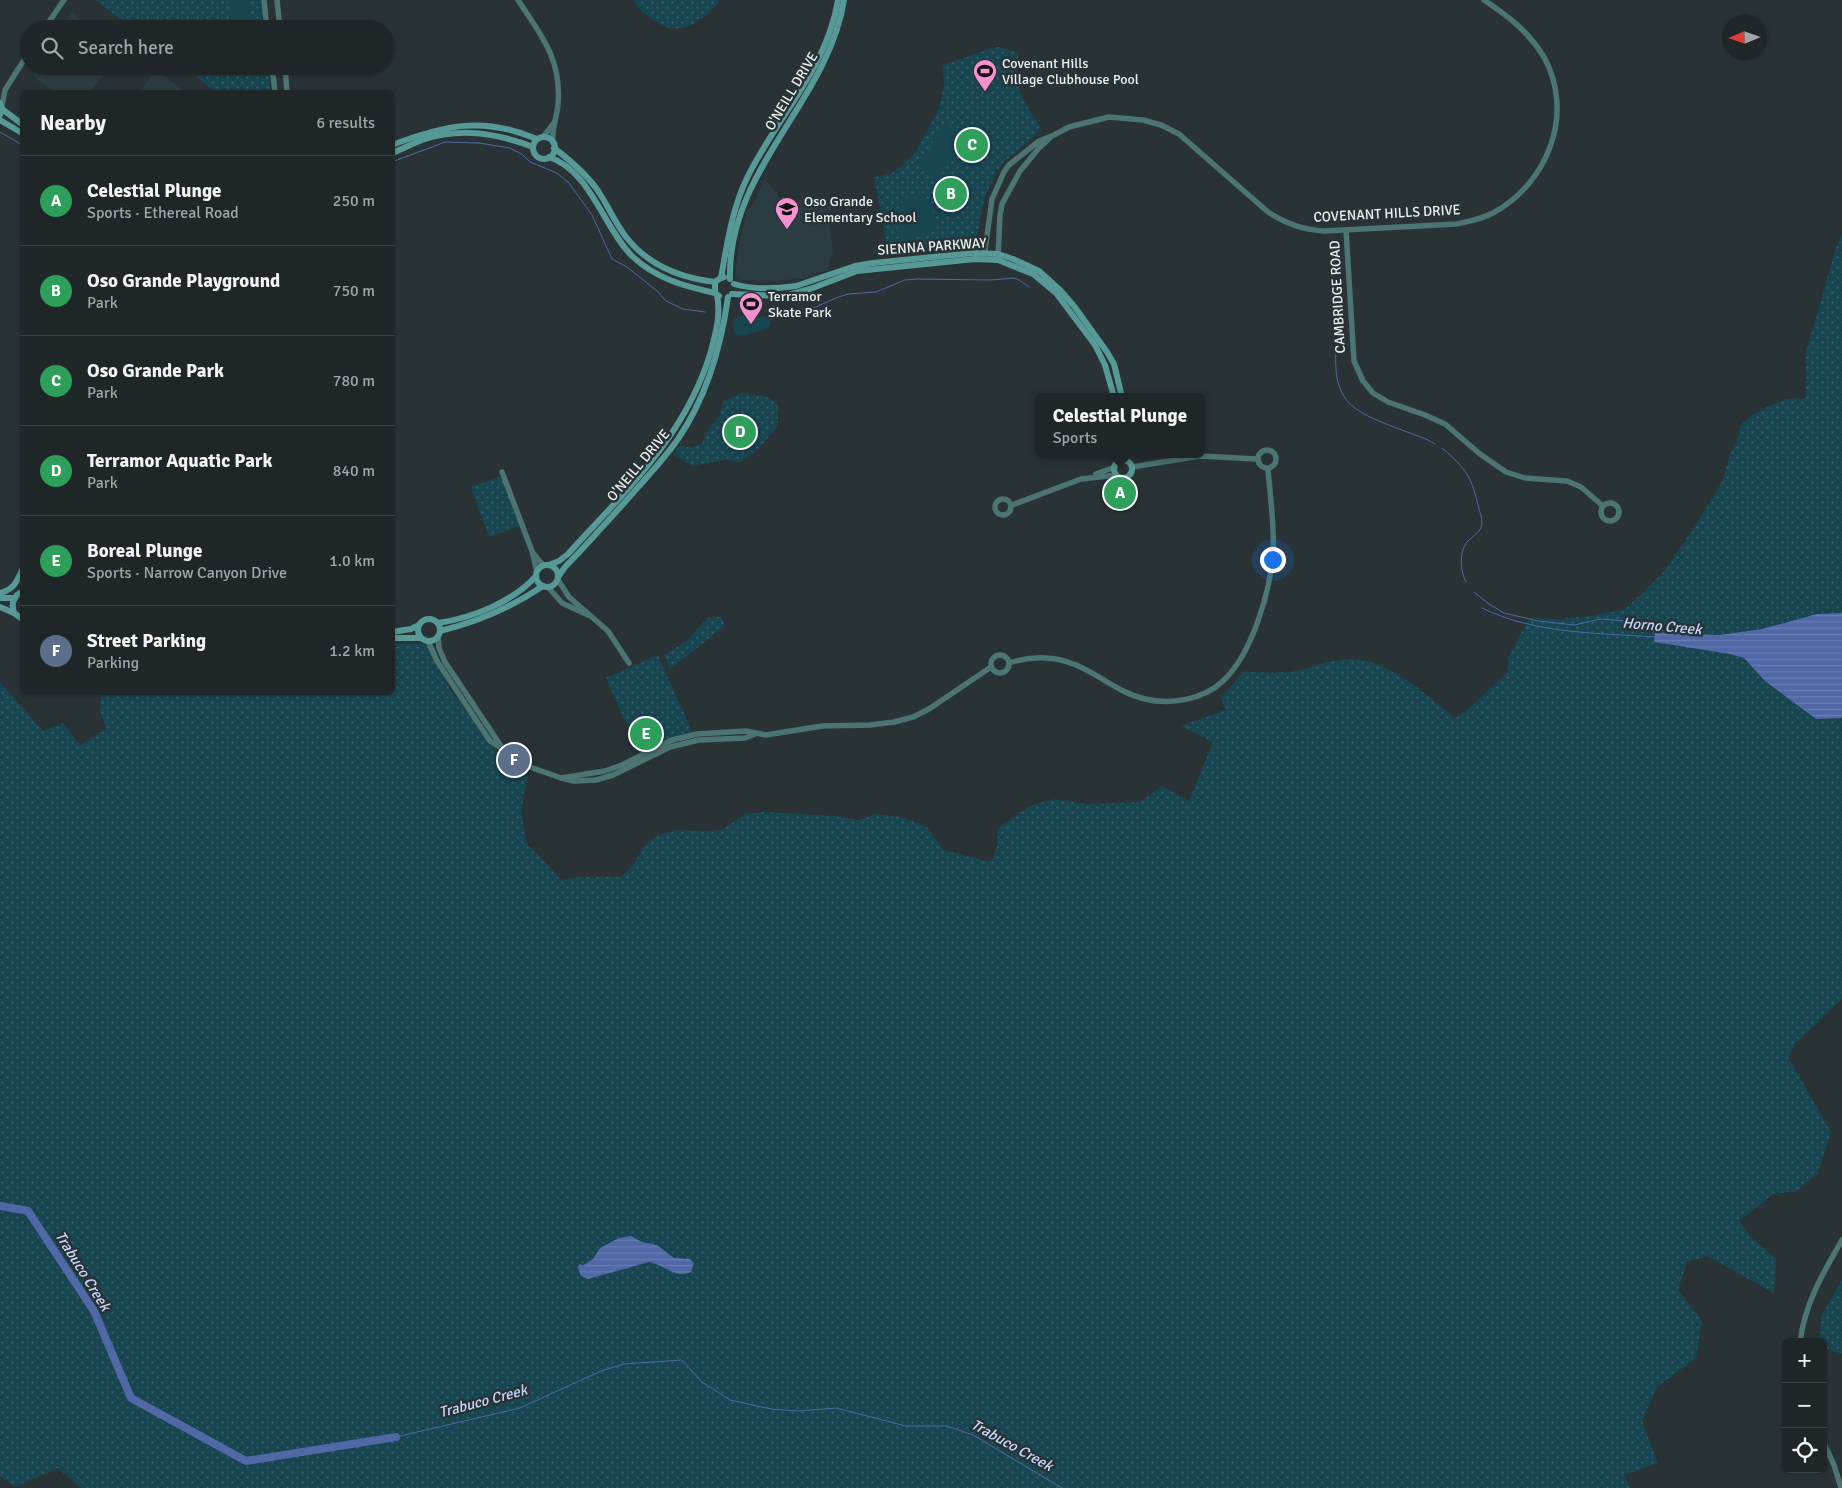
<!DOCTYPE html>
<meta charset="utf-8">
<style>
body{margin:0;font-family:Signika,sans-serif;background:#272e30;color:#f1f3f6}
.controls{position:absolute;right:15px;bottom:15px;display:grid;overflow:hidden;border-radius:8px;box-shadow:0 1px 4px #0004}
.controls button{width:45px;height:45px;display:grid;place-items:center;padding:0;border:0;border-bottom:1px solid #3c4345;background:#1f2628;color:#f1f3f6;font:25px sans-serif}
.compass{position:absolute;left:1722px;top:15px;width:45px;height:45px;border-radius:50%;background:#1f2628;box-shadow:0 1px 4px #0004;rotate:268deg}
.you{position:absolute;left:1272px;top:559px;width:18px;height:18px;margin:-12px;border:4px solid #fff;border-radius:50%;background:#1a73e8;box-shadow:0 0 0 8px #1a73e833}
.badge{display:grid;place-items:center;width:32px;height:32px;border-radius:50%;background:#f591d1;color:#fff;font-size:16px;font-weight:700}
.pin{position:absolute;translate:-50% -50%;border:2px solid #fff;box-shadow:0 1px 5px #0006}
.popup{position:absolute;left:1035px;top:393px;width:170px;height:65px;box-sizing:border-box;display:grid;place-content:center;border-radius:8px;background:#1f2628;filter:drop-shadow(0 1px 4px #0005);font-size:16px;white-space:nowrap;color:#a1a5a8}
.popup b{font-size:19px;color:#f1f3f6}
.popup::after{content:'';position:absolute;left:50%;top:100%;margin-left:-10px;border:10px solid transparent;border-top-color:#1f2628}
.list{margin:0;padding:0;list-style:none}
h2{display:flex;justify-content:space-between;align-items:center;height:65px;margin:0;padding:0 20px;font-size:21px}
h2 small{font-size:16px;font-weight:400;color:#a1a5a8}
.list li{display:grid;grid-template-columns:32px 1fr auto;gap:15px;align-items:center;box-sizing:border-box;height:90px;padding:0 20px;border-top:1px solid #3c4345}
.list b{display:block;font-size:19px;white-space:nowrap}
.list p{margin:0;font-size:16px;white-space:nowrap;color:#a1a5a8}
.list em{font-size:16px;font-style:normal;color:#a1a5a8}
.icon{flex:none;width:28px;height:28px;fill:none;stroke:currentColor;stroke-width:2;stroke-linecap:round;stroke-linejoin:round}
.map{position:relative;flex:none;width:1842px;height:1488px;overflow:hidden}
.search{position:absolute;background:#1f2628;box-shadow:0 1px 4px #0004;left:20px;top:20px;width:375px;height:55px;display:flex;align-items:center;gap:12px;box-sizing:border-box;padding:0 18px;border-radius:28px;color:#a1a5a8;font-size:19px}
.panel{position:absolute;background:#1f2628;box-shadow:0 1px 4px #0004;left:20px;top:90px;width:375px;height:605px;border-radius:8px}
.map>svg:first-child{display:block}
.built{fill:#2b3d42}
.grass{fill:url(#grass-dots)}
.pitch{fill:#174550}
.water{fill:url(#water-rules)}
.lines{fill:none;stroke-linecap:round;stroke-linejoin:round}
.stream{stroke:#5068a6;stroke-width:1}
.river{stroke:#5068a6;stroke-width:8}
.tertiary{stroke:#4b7472;stroke-width:5.5}
.secondary{stroke:#569996;stroke-width:6}
.labels{text-anchor:middle;stroke-width:5;stroke-linejoin:round;paint-order:stroke}
.poi-label{font-size:14px;fill:#eaf0f2;stroke:#293336;text-anchor:start}
.street-label{font-size:14px;fill:#eaf0f2;stroke:#293336}
.water-label{font-size:15px;font-style:italic;fill:#c7d7fb;stroke:#293336}
</style>
<div class="map">
<svg width="1842" height="1488" viewBox="0 0 1842 1488">
<defs>
<pattern id="grass-dots" width="8" height="8" patternUnits="userSpaceOnUse" patternTransform="scale(1.25)"><rect width="8" height="8" fill="#174550"/><path d="M2 2h.1M6 6h.1" fill="none" stroke="#39606a" stroke-width="1.8" stroke-linecap="round"/></pattern>
<pattern id="water-rules" width="6" height="5" patternUnits="userSpaceOnUse" patternTransform="scale(1.25)"><rect width="6" height="5" fill="#5068a6"/><path d="M0 2.5h6" fill="none" stroke="#697eb3"/></pattern>
</defs>
<rect width="100%" height="100%" fill="#293336"/>
<g class="built">
<polygon points="72,12 92,29 62,29"/>
<polygon points="39,66 110,66 90,92 54,92 33,76"/>
<polygon points="156,70 186,92 140,92"/>
<polygon points="764,179 777,193 781,204 810,199 818,203 822,201 831,205 831,211 828,218 833,251 829,263 829,270 803,278 777,281 739,280 735,277 739,244 747,211 754,203"/>
</g>
<g class="grass">
<polygon points="96,0 261,0 264,29 133,29"/>
<path d="M633 0H719C711 16 685 34 666 27 653 21 641 12 633 0Z"/>
<path d="M999 47 1018 53C1019 60 1016 66 1016 73 1017 93 1030 110 1040 127L1039 132 1004 162 997 171 984 200 975 246 889 256 874 177 890 174 899 168 916 152 939 108 944 86 943 64C963 62 979 49 999 47Z"/>
<polygon points="194,66 268,66 271,92 215,92 197,77 198,73"/>
<path d="M1842 234V999L1796 1043 1788 1057 1831 1132 1818 1173 1797 1191 1773 1194 1739 1221 1753 1239 1776 1259 1774 1293 1707 1256 1687 1262 1678 1290 1702 1321 1696 1358 1657 1387 1642 1421 1658 1463 1624 1475 1631 1488H81L58 1468 16 1487 0 1476V682L43 731 63 723 80 745 107 729 100 711 101 693 392 692 393 644H430L450 690 470 713 486 740 507 763 528 774 521 812 527 845 539 855 561 880 582 877H621L634 864 644 846 658 835 677 830 703 831 722 830 745 814 765 812 834 816 859 820 876 814 902 817 927 827 943 850 991 862 998 844 997 829 1032 805 1055 799 1086 804 1140 802 1162 786 1189 801 1213 742 1181 726 1226 710 1221 698 1244 671C1264 673 1282 674 1301 670 1316 666 1334 659 1350 659 1388 658 1426 695 1455 718L1466 711 1508 672V658L1529 618 1559 619 1592 616 1625 609 1646 590 1666 569 1699 520 1722 482 1730 455 1738 439 1740 426 1752 415 1772 405 1786 399 1806 398V353L1835 251Z"/>
<polygon points="741,393 765,396 778,404 778,425 760,447 741,462 724,460 692,466 674,454 680,445 691,448 702,443 709,428 720,416 723,402"/>
<polygon points="502,476 520,526 489,537 471,487"/>
<polygon points="709,617 721,617 725,626 670,669 664,655 685,642"/>
<polygon points="658,655 692,731 640,755 606,678"/>
<polygon points="1842,1280 1842,1354 1823,1348 1823,1342 1819,1342 1821,1317"/>
</g>
<g class="pitch">
<polygon points="229,0 249,0 252,22 231,24"/>
<polygon points="944,123 964,135 939,179 920,168 919,165"/>
<path d="M920 189 937 220 935 228 903 245C892 221 894 201 920 189Z"/>
<path d="M744 315 753 317 768 316C775 328 765 330 756 332 750 333 745 336 738 336L734 333 733 322 737 317Z"/>
</g>
<g class="water">
<polygon points="1842,613 1842,718 1816,719 1765,681 1744,658 1730,654 1654,642 1655,633 1720,635 1762,629 1817,614"/>
<path d="M631 1236 642 1242 657 1245 674 1258 690 1259 694 1263 691 1272C674 1279 665 1265 649 1262L588 1279 581 1276 578 1268 579 1265 581 1264 582 1266 593 1259 600 1248 619 1238Z"/>
</g>
<g class="lines">
<g class="stream">
<polyline points="0,132 22,145"/>
<polyline points="392,162 445,142 479,143 510,148 523,155 530,162 557,173 569,183 592,215 612,259 627,267 657,291 666,301 683,309 705,312"/>
<polyline points="792,313 816,307 836,298 848,294 876,292 905,280 917,279 991,280 1014,278 1019,280 1029,287"/>
<path d="M1337 337C1330 405 1350 410 1407 432 1417 436 1426 438 1435 444"/>
<path d="M1442 448C1467 469 1472 478 1479 509 1481 515 1483 522 1481 528 1478 534 1471 537 1467 542 1459 552 1460 572 1466 582"/>
<polyline points="1474,592 1489,604 1504,613 1538,621 1574,625 1601,619 1627,621"/>
<path d="M1482 608C1535 634 1598 633 1655 637"/>
<polyline points="396,1437 520,1408 601,1371 624,1364 682,1360 702,1382 730,1400 771,1409 798,1411 836,1408 906,1426 947,1426 973,1435 1062,1488"/>
</g>
<polyline class="river" points="0,1206 28,1211 94,1311 131,1398 246,1461 396,1437"/>
<g class="tertiary">
<polyline points="264,0 267,29"/>
<polyline points="277,0 280,29"/>
<path d="M518 0C541 35 562 59 558 105 557 117 551 130 553 143"/>
<polyline points="44,29 64,0"/>
<polyline points="272,66 275,92"/>
<polyline points="285,66 287,92"/>
<polyline points="2,106 5,90 29,52"/>
<polyline points="543,137 554,123"/>
<polyline points="1346,230 1354,361 1363,381 1373,393 1388,402 1425,415 1445,424 1480,454 1506,472 1525,478 1567,481 1581,487 1603,506"/>
<polyline points="998,257 1000,215 1002,204 1020,171 1039,148 1050,138"/>
<path d="M984 258 992 199 1004 172 1009 165 1039 141 1054 135 1069 127 1109 117 1143 120 1161 125 1179 134 1268 212C1286 224 1303 230 1324 231L1457 224C1470 221 1482 219 1493 213 1548 183 1575 114 1544 57 1529 32 1508 16 1484 0"/>
<circle cx="1267" cy="459" r="9"/>
<polyline points="1132,467 1200,456 1257,459"/>
<polyline points="502,472 532,551 537,572"/>
<polyline points="1096,474 1115,467"/>
<circle cx="1003" cy="507" r="8"/>
<circle cx="1610" cy="512" r="9"/>
<polyline points="1012,505 1081,479 1117,475"/>
<polyline points="533,553 543,565"/>
<polyline points="558,580 569,597 608,631 629,663"/>
<polyline points="548,587 562,603 588,615"/>
<polyline points="438,637 439,648 445,662 501,746"/>
<polyline points="428,641 437,661 490,741 530,767 561,778 574,781 596,780 613,775 670,747 699,740 745,738 755,734"/>
<circle cx="1000" cy="664" r="9"/>
<path d="M1009 663C1031 656 1055 656 1076 665 1100 675 1119 693 1145 699 1170 705 1203 700 1223 681 1252 654 1269 594 1273 556 1275 527 1270 497 1268 468"/>
<polyline points="561,778 605,771 622,765 672,740 697,734 746,731 766,735 822,726 870,725 894,722 913,717 929,709 991,667"/>
<path d="M1800 1342C1805 1303 1823 1273 1842 1240"/>
<polyline points="1823,1441 1834,1465 1841,1488"/>
</g>
<g class="secondary">
<polyline points="0,103 2,109 0,115"/>
<polyline points="2,109 22,124"/>
<polyline points="0,120 22,133"/>
<circle cx="544" cy="148" r="11"/>
<path d="M392 145C445 125 483 116 537 139"/>
<path d="M554 148C571 161 589 176 600 194 609 208 616 224 626 237 648 265 680 278 715 282"/>
<path d="M392 153C402 149 412 144 422 140 460 127 496 133 533 147"/>
<path d="M549 157C591 171 603 227 632 256 656 279 684 286 715 293L719 296"/>
<path d="M721 278C727 244 732 209 747 178 776 118 827 69 838 0"/>
<path d="M730 279C727 170 828 102 844 0"/>
<path d="M734 284C754 290 775 289 796 286L855 266 873 263 973 253 998 254 1013 259 1039 271 1060 290 1074 306 1107 352 1114 364 1122 397"/>
<polyline points="715,293 715,282 719,279 724,277"/>
<polyline points="732,294 784,296 810,289 857,271 975,259 998,260 1033,274 1056,293 1095,345 1105,365 1114,397"/>
<circle cx="1123" cy="469" r="9"/>
<circle cx="547" cy="576" r="11"/>
<path d="M549 565 559 561 568 554C626 490 686 436 711 351 716 332 721 314 717 295"/>
<path d="M558 577 565 567C585 547 604 525 624 503 642 482 662 462 678 439 706 398 721 347 728 297"/>
<path d="M22 592C13 596 11 603 14 613L22 619"/>
<path d="M0 593C13 590 17 582 22 570"/>
<polyline points="0,598 15,598"/>
<polyline points="0,607 14,613"/>
<circle cx="429" cy="630" r="11"/>
<path d="M438 623C472 618 513 602 536 576"/>
<path d="M440 631C477 622 512 607 543 586"/>
<polyline points="392,632 411,629 419,625"/>
<polyline points="392,638 421,638"/>
</g>
</g>
<defs>
<g id="stadium-pin" transform="scale(1.25)"><path d="M0 17L-7.5 6A9.5 9.5 0 1 1 7.5 6Z" fill="#f591d1" stroke="#293336"/><path d="M0-5a6.5 5 0 1 0 0 10a6.5 5 0 1 0 0-10ZM-3.5-1.8h7v3.6h-7Z" fill="#111"/></g>
<g id="school-pin" transform="scale(1.25)"><path d="M0 17L-7.5 6A9.5 9.5 0 1 1 7.5 6Z" fill="#f591d1" stroke="#293336"/><path d="M0-5L7-2L0 1L-7-2ZM-4 1L0 2.5L4 1V4Q0 6-4 4Z" fill="#111"/></g>
</defs>
<g fill-rule="evenodd">
<use href="#stadium-pin" x="985" y="71"/>
<use href="#school-pin" x="787" y="209"/>
<use href="#stadium-pin" x="751" y="304"/>
</g>
<g class="labels">
<g class="poi-label">
<text x="1002" y="68">Covenant Hills<tspan x="1002" dy="16">Village Clubhouse Pool</tspan></text>
<text x="804" y="206">Oso Grande<tspan x="804" dy="16">Elementary School</tspan></text>
<text x="768" y="301">Terramor<tspan x="768" dy="16">Skate Park</tspan></text>
</g>
<g class="street-label">
<text transform="translate(791 91) rotate(-59)" y="5">O'NEILL DRIVE</text>
<text transform="translate(1387 213) rotate(-3)" y="5">COVENANT HILLS DRIVE</text>
<text transform="translate(932 246) rotate(-4)" y="5">SIENNA PARKWAY</text>
<text transform="translate(1337 297) rotate(-93)" y="5">CAMBRIDGE ROAD</text>
<text transform="translate(638 465) rotate(-50)" y="5">O'NEILL DRIVE</text>
</g>
<g class="water-label">
<text transform="translate(1662 626) rotate(5)" y="5">Horno Creek</text>
<text transform="translate(83 1271) rotate(58)" y="5">Trabuco Creek</text>
<text transform="translate(483 1401) rotate(-15)" y="5">Trabuco Creek</text>
<text transform="translate(1012 1445) rotate(29)" y="5">Trabuco Creek</text>
</g>
</g>
</svg>
<div class="controls">
<button>+</button>
<button>−</button>
<button><svg class="icon" aria-label="locate" viewBox="0 0 24 24"><circle cx="12" cy="12" r="6"/><path d="M12 2v4M12 18v4M2 12h4M18 12h4"/></svg></button>
</div>
<svg class="compass" viewBox="-18 -18 36 36"><path d="M0-13l5 13h-10z" fill="#e53935"/><path d="M0 13l5-13h-10z" fill="#a1a5a8"/></svg>
<div class="you"></div>
<div class="pin badge" style="left:1120px;top:493px;background:#2e9e5b">A</div>
<div class="popup"><b>Celestial Plunge</b>Sports</div>
<div class="pin badge" style="left:951px;top:194px;background:#2e9e5b">B</div>
<div class="pin badge" style="left:972px;top:145px;background:#2e9e5b">C</div>
<div class="pin badge" style="left:740px;top:432px;background:#2e9e5b">D</div>
<div class="pin badge" style="left:646px;top:734px;background:#2e9e5b">E</div>
<div class="pin badge" style="left:514px;top:760px;background:#5c6f8a">F</div>
<div class="search"><svg class="icon" aria-label="search" viewBox="0 0 24 24"><circle cx="10" cy="10" r="6"/><path d="M15 15l6 6"/></svg>Search here</div>
<section class="panel">
<h2>Nearby<small>6 results</small></h2>
<ul class="list">
<li><span class="badge" style="background:#2e9e5b">A</span><div><b>Celestial Plunge</b><p>Sports · Ethereal Road</p></div><em>250 m</em></li>
<li><span class="badge" style="background:#2e9e5b">B</span><div><b>Oso Grande Playground</b><p>Park</p></div><em>750 m</em></li>
<li><span class="badge" style="background:#2e9e5b">C</span><div><b>Oso Grande Park</b><p>Park</p></div><em>780 m</em></li>
<li><span class="badge" style="background:#2e9e5b">D</span><div><b>Terramor Aquatic Park</b><p>Park</p></div><em>840 m</em></li>
<li><span class="badge" style="background:#2e9e5b">E</span><div><b>Boreal Plunge</b><p>Sports · Narrow Canyon Drive</p></div><em>1.0 km</em></li>
<li><span class="badge" style="background:#5c6f8a">F</span><div><b>Street Parking</b><p>Parking</p></div><em>1.2 km</em></li>
</ul>
</section>
</div>
